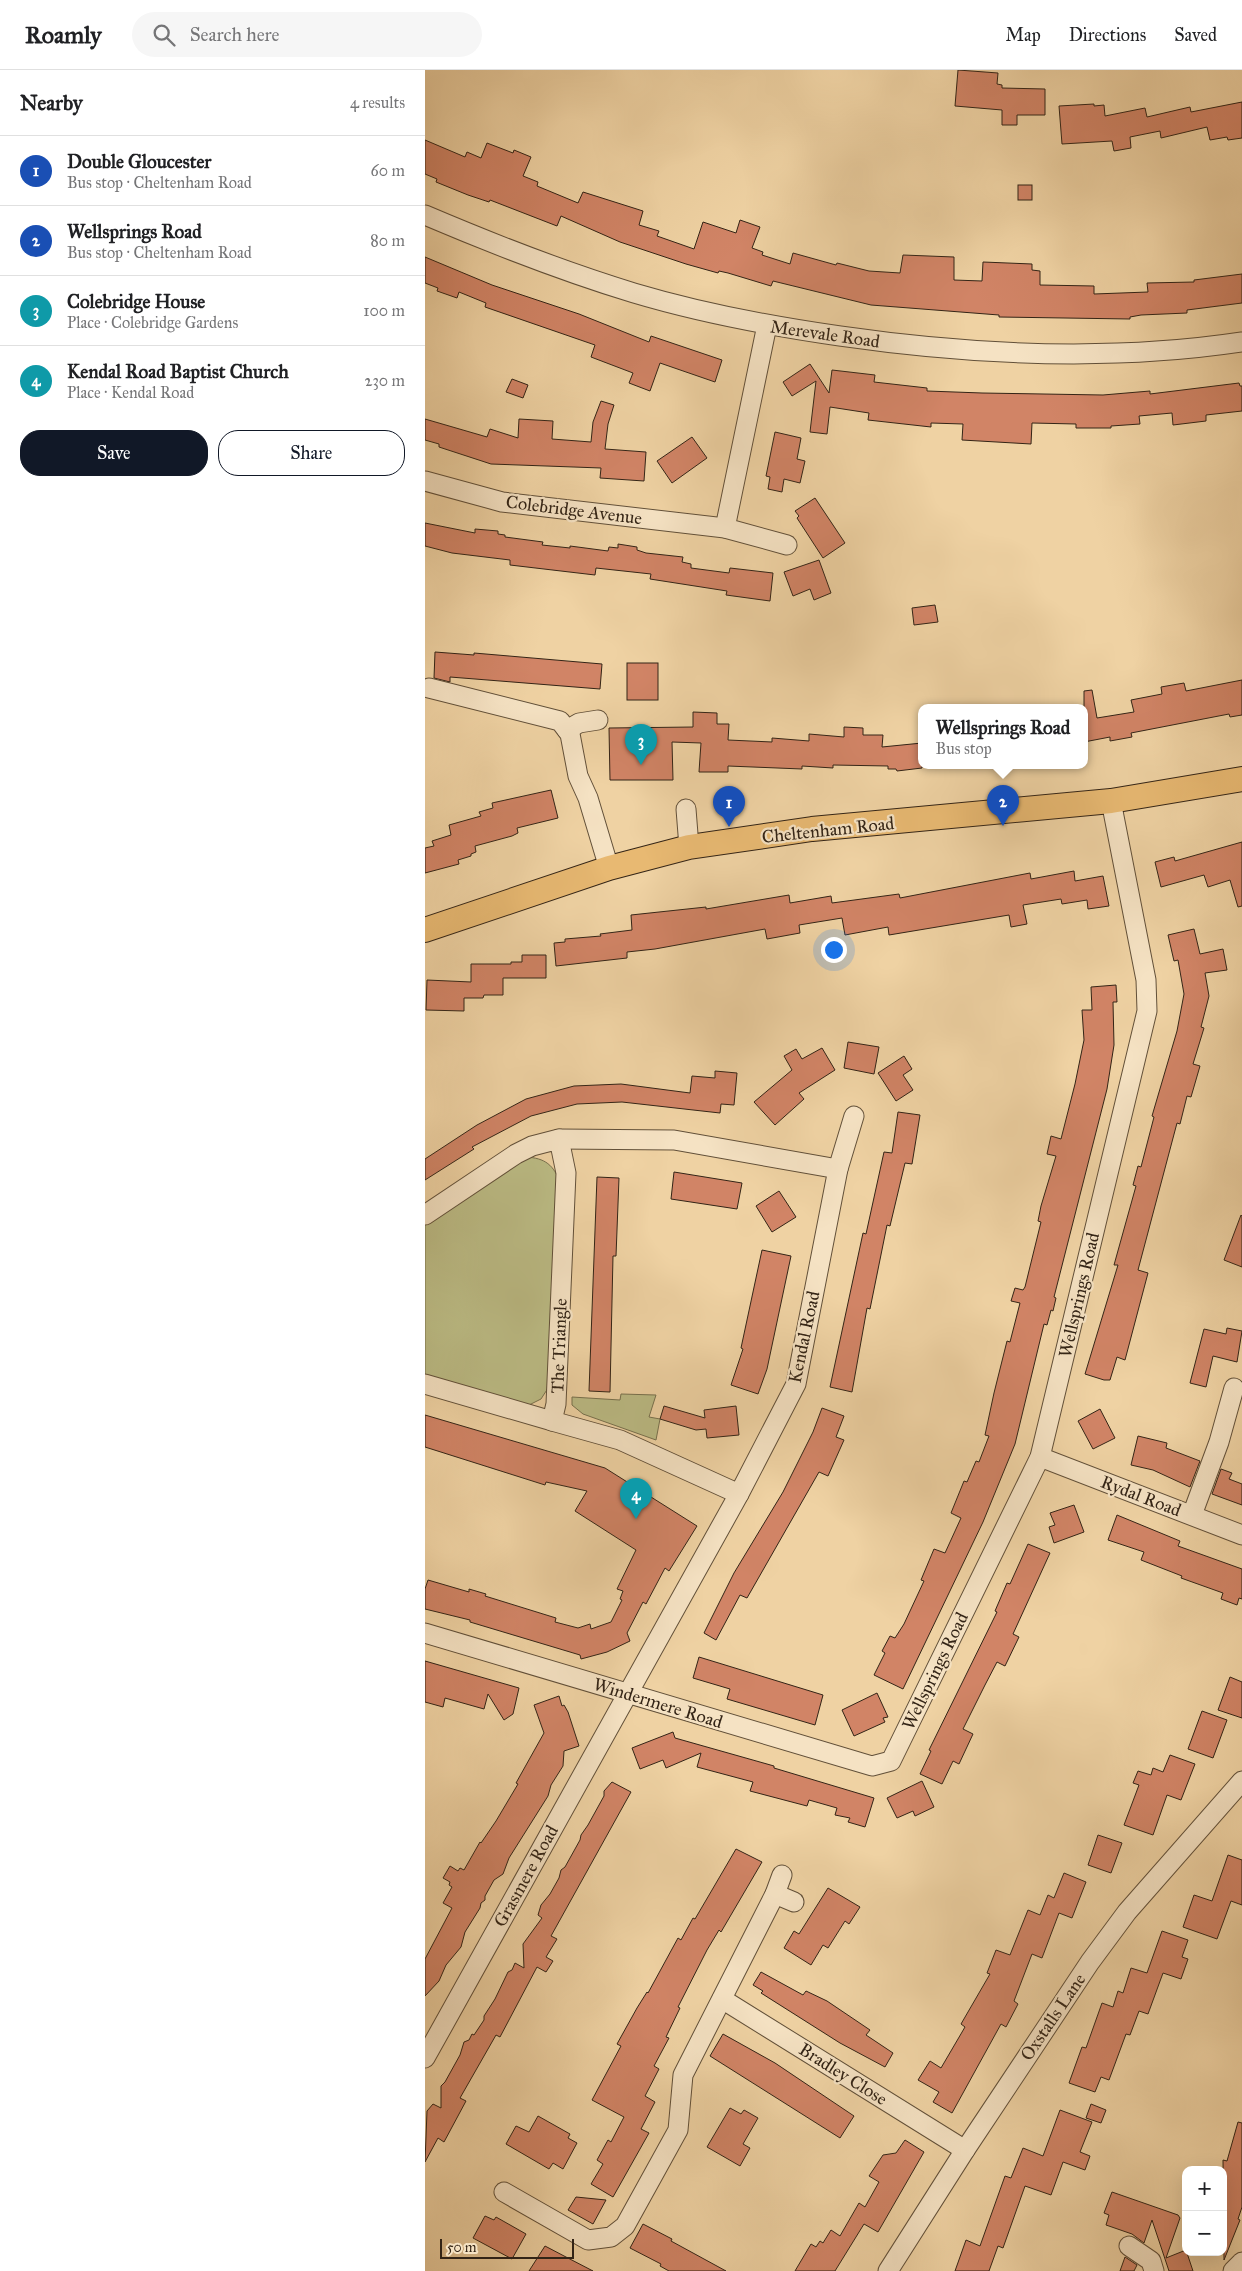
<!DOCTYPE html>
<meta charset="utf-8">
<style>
body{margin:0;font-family:"IM FELL Great Primer",serif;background:#f6f6f6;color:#202124}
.controls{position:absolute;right:15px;bottom:15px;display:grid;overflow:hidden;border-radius:10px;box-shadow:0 5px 20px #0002}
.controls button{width:45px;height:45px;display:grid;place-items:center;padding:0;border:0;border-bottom:1px solid #e0e0e0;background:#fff;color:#202124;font:25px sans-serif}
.scale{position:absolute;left:15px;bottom:12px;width:134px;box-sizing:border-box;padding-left:5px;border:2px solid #332416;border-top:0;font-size:14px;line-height:18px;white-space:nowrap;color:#332416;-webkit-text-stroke:4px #f5e2c3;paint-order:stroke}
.you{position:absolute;left:408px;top:879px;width:18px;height:18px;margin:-12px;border:4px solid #fff;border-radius:50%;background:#1a73e8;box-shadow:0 0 0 8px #1a73e833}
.badge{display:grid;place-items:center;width:32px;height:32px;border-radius:50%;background:#111827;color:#fff;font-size:16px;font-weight:700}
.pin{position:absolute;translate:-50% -41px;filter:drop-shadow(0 1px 2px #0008)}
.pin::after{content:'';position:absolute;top:26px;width:18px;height:15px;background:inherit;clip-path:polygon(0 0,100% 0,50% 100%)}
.popup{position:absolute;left:493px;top:634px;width:170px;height:65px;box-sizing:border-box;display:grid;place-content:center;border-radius:10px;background:#fff;filter:drop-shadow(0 1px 4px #0005);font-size:16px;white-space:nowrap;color:#757577}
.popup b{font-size:19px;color:#202124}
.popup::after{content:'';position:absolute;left:50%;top:100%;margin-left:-10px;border:10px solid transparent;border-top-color:#fff}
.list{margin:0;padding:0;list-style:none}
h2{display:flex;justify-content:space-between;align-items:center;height:65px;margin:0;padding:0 20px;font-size:21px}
h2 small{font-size:16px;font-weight:400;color:#757577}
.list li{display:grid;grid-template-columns:32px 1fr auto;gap:15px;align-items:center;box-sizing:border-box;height:70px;padding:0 20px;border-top:1px solid #e0e0e0}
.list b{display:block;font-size:19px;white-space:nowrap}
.list p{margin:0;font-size:16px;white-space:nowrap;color:#757577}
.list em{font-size:16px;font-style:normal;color:#757577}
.actions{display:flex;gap:10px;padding:15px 20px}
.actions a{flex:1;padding:11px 0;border:1px solid #111827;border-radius:20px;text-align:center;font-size:18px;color:#111827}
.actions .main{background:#111827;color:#fff}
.icon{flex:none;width:28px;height:28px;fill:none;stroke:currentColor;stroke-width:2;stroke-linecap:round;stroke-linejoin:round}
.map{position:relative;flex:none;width:817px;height:2201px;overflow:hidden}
header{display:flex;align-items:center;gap:30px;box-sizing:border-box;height:70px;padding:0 25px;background:#fff;border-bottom:1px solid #e0e0e0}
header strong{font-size:24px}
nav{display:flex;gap:28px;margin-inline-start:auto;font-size:18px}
.search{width:350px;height:45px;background:#f6f6f6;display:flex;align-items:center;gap:12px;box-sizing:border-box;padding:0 18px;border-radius:28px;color:#757577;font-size:19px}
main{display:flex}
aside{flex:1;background:#fff}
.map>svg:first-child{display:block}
.green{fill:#bbbb84;stroke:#77704d}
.building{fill:#d18466;stroke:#332416}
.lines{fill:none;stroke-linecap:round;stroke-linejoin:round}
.minor-casing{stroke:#625039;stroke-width:21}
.major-casing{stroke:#332416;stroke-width:26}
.minor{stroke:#f5e2c3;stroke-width:19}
.major{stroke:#e8b972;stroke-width:24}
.labels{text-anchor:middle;stroke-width:4.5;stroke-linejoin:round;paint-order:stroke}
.street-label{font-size:18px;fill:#332416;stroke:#f5e2c3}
</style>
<header>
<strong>Roamly</strong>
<div class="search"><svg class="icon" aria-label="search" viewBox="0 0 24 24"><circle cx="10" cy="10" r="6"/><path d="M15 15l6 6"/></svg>Search here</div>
<nav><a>Map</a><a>Directions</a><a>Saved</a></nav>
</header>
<main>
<aside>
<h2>Nearby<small>4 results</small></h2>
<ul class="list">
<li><span class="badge" style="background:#1a4fb4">1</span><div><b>Double Gloucester</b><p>Bus stop · Cheltenham Road</p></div><em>60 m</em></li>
<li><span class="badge" style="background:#1a4fb4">2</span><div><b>Wellsprings Road</b><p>Bus stop · Cheltenham Road</p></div><em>80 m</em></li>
<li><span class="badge" style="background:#0f9aa8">3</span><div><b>Colebridge House</b><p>Place · Colebridge Gardens</p></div><em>100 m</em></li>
<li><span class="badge" style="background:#0f9aa8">4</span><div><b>Kendal Road Baptist Church</b><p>Place · Kendal Road</p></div><em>230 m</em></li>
</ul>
<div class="actions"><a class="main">Save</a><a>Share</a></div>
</aside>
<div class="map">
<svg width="817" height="2201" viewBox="0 0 817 2201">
<rect width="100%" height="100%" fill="#efd2a3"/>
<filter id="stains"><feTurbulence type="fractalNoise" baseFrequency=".004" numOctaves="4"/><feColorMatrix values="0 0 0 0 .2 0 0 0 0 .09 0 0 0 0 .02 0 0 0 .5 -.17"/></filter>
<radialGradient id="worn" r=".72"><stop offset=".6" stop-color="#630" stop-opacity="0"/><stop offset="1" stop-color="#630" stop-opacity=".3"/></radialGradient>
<g class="green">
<path d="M101 1087C120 1088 129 1095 135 1113L125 1315 116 1329 102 1336 0 1308V1153Z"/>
<polygon points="196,1324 231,1325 224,1347 235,1349 231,1370 158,1344 147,1335 147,1327 195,1330"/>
</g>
<g class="building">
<polygon points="533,0 573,3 572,14 577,15 577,18 620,19 620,45 592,45 592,55 577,55 577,40 530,36"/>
<polygon points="817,32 817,68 803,70 802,67 785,70 782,57 736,68 735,61 705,67 706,78 689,81 687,71 637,74 634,36 669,34 669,36 679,35 680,46 720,38 722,47 765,37 766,42"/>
<polygon points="0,70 40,87 42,82 56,88 62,73 88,83 89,80 106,87 98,106 113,112 112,116 153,133 158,122 218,141 214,155 234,161 232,166 269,179 278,152 311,163 315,150 335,157 327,178 338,182 337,185 365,194 368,183 411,195 412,193 444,201 475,203 478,185 529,187 529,210 557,211 558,192 607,194 607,200 615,201 615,215 669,216 669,224 723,222 722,213 769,212 769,210 817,204 817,233 762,240 762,243 716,245 705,247 705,249 574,247 574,245 446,235 348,211 346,216 303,203 294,201 293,203 261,194 195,172 136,146 132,156 65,130 64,132 43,125 11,112 12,109 0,104"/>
<rect x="593" y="115" width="14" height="15"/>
<polygon points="0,187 67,215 154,244 224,272 226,266 297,290 290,312 235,293 225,321 204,313 208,303 166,287 170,275 60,237 61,233 34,222 32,228 12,221 13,218 0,213"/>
<polygon points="385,294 404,323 407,300 450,305 449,312 502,318 502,321 557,323 678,325 725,321 725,324 814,313 815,316 817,316 817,341 781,345 781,351 748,355 747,343 714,346 715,354 686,356 686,358 651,358 651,354 607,353 606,374 537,370 538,354 506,353 506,357 443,350 444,343 405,337 402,364 385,362 391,311 367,326 358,312"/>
<polygon points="87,309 103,315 98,328 81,322"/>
<polygon points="176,331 189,335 183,354 180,379 221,382 219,411 175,408 176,398 66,394 14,377 14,374 0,370 0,349 62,367 65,359 93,368 94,349 128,351 127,369 166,372 168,352"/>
<polygon points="350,362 376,368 372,389 380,391 375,413 359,409 357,422 343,419 345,407 341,406"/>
<polygon points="267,367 282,388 247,413 232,391"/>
<polygon points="390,428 420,473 398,488 372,448 374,446 370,441"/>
<polygon points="0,453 50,463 50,459 73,461 73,464 80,465 80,467 118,472 117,475 145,478 145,476 183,481 184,477 193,478 193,474 212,477 212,480 221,483 258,487 257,492 266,494 266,498 304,503 305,498 348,503 345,531 301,525 302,521 225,509 226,504 171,498 170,505 85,495 85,490 27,483 0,476"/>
<polygon points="394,490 406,523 389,530 385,519 368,526 359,502"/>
<polygon points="510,535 513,552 489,555 487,538"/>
<polygon points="10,582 49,585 49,583 177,594 175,619 25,607 25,612 9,608"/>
<rect x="202" y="593" width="31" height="37"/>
<polygon points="817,610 817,645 805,647 804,644 706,663 707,667 685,671 685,667 659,672 659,621 667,620 672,648 709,642 706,630 737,624 736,617 759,613 761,621"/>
<polygon points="268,642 292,643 292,654 304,654 303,670 347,672 347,668 384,671 384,664 419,667 419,657 438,658 438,665 458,665 457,677 497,673 497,698 472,701 471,699 463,699 463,696 408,695 408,698 377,696 377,699 303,696 303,702 274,702 276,673 247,672 248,710 185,710 184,658 268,657"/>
<polygon points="126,720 133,748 92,758 93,763 87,766 50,776 51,782 46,784 46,786 33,790 34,794 0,803 0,778 9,776 7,771 26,765 24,755 56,746 54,742 68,738 67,733"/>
<polygon points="817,772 817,836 813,837 805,810 783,817 779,805 736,817 730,792 749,787 750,791"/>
<polygon points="649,801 650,811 678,806 684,836 663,839 662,830 637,834 636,829 598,835 602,854 586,857 584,845 464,865 463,857 420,865 417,848 374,855 375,863 342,869 340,859 230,879 202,882 202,888 131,896 129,873 140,872 140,869 176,866 175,864 207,860 206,845 281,837 281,839 364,825 365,833 406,826 407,833 474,824 475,828 605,803 606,809"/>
<polygon points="769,859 775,884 798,879 802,900 780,903 784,926 776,957 779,958 768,994 775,996 766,1027 762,1026 755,1054 752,1053 713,1200 723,1203 700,1290 692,1287 685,1310 679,1310 660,1304 693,1195 689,1195 711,1116 708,1115 713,1096 716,1097 729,1047 727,1046 752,961 759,924 753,890 749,891 743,865"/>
<polygon points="97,885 121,885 121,908 78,908 78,925 59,925 58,928 39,928 39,941 1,940 2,910 46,912 46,894 86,894 86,892 97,892"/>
<polygon points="691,915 692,932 688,932 689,975 682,1019 629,1227 631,1228 628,1241 626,1240 622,1255 619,1254 590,1374 558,1452 478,1619 449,1605 460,1583 457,1581 465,1566 470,1568 479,1554 499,1511 496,1510 509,1479 520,1483 536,1448 526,1443 539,1411 542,1412 551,1391 554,1392 564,1366 560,1365 569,1323 582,1271 585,1272 595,1233 586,1231 590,1218 598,1220 600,1217 616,1152 613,1151 616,1136 631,1086 622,1084 626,1066 636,1069 650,1014 659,970 657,940 667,940 666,917"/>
<polygon points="423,972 454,977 449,1004 419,998"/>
<polygon points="397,978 410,1000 374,1023 379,1029 350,1055 329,1032 367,1000 359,986 371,979 377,989"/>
<polygon points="479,986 487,999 478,1005 488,1020 471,1031 453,1003"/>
<polygon points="290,1001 312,1003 309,1035 296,1034 295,1043 197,1032 152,1034 106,1046 47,1077 49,1079 0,1110 0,1089 52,1055 101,1029 149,1016 196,1014 265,1023 267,1006 290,1008"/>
<polygon points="473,1042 495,1045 487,1094 480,1093 465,1156 462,1155 445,1239 442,1238 427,1322 405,1317 438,1163 441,1164 459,1082 467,1083"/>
<polygon points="249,1102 317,1113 312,1139 246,1129"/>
<polygon points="172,1107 194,1108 191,1186 188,1186 185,1322 164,1321"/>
<polygon points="354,1121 371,1147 347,1162 331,1136"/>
<polygon points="816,1145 817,1146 817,1197 799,1190"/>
<polygon points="337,1180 366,1186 342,1299 333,1324 306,1315 318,1279 316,1278"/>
<polygon points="802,1258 817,1261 812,1292 788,1286 781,1317 765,1313 779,1259 801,1264"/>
<polygon points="239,1336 280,1348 279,1340 311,1336 314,1365 282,1368 281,1359 271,1360 235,1349"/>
<polygon points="397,1338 419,1346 411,1367 419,1370 403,1406 394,1402 322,1528 315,1525 291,1570 279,1563 309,1503 358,1422 388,1362"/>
<polygon points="675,1339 690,1368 668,1379 653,1351"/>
<polygon points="0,1345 180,1398 272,1456 244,1501 240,1498 221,1534 218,1532 202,1563 205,1571 182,1582 156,1589 155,1585 45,1552 45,1550 0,1539 0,1519 3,1510 44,1522 44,1519 61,1524 60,1526 131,1548 130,1552 153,1558 165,1554 166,1559 186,1552 197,1530 195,1529 198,1521 192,1519 211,1480 150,1441 162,1421 121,1412 120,1415 0,1377"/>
<polygon points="713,1366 742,1373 741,1378 775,1391 765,1417 728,1400 706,1395"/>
<polygon points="796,1399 807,1403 804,1409 817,1414 817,1435 787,1424"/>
<polygon points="649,1435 659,1462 629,1473 624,1457 630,1455 625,1443"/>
<polygon points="692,1445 755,1471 753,1476 817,1499 817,1529 814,1528 812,1535 796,1529 798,1523 756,1508 757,1506 716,1490 719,1482 683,1470"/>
<polygon points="603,1474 625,1483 588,1564 594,1567 580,1596 572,1592 560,1615 538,1659 548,1664 534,1694 528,1691 517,1714 495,1704 506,1681 504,1680 572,1542 570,1541 582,1513 585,1514"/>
<polygon points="274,1587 398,1625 390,1655 302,1629 305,1619 268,1608"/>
<polygon points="0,1591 94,1618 88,1644 79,1650 63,1624 59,1639 20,1628 18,1637 0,1632"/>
<polygon points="805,1607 817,1612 817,1648 793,1640"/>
<polygon points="452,1623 463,1647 458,1648 460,1652 429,1666 417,1640"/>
<polygon points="134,1626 137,1636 139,1635 143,1642 154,1676 139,1681 138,1696 126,1715 123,1726 84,1788 78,1804 69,1810 60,1826 60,1830 56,1833 55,1838 40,1862 36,1877 21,1895 14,1911 0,1926 0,1889 27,1838 18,1833 27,1817 24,1815 25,1812 18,1808 25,1796 33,1801 35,1798 39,1800 55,1772 56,1773 71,1751 93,1714 91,1713 119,1663 109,1635"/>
<polygon points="777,1641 802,1650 788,1688 763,1679"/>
<polygon points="248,1662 250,1668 349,1696 349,1698 449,1728 440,1757 423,1752 425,1748 410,1745 412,1738 384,1730 382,1736 325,1721 328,1712 272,1697 276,1683 241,1698 238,1690 215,1699 207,1678"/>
<polygon points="745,1685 770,1694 756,1730 742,1725 728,1765 699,1755 714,1715 708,1713 713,1701 726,1705 728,1698 738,1702"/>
<polygon points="497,1711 509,1737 490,1746 488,1741 472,1748 462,1728"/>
<polygon points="187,1712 206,1722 126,1866 132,1869 121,1887 128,1891 121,1902 112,1897 75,1967 71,1965 35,2028 41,2031 19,2072 13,2068 0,2092 2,2041 8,2034 16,2038 16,2016 20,2012 35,1985 39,1972 44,1970 47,1964 49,1965 59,1950 59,1946 70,1929 83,1902 87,1900 90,1893 99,1898 98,1874 117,1848 113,1845 116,1835 125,1824 134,1808 136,1800 140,1797 155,1770 156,1765 163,1755 179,1726 179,1721"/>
<polygon points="673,1765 697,1773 686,1803 663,1795"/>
<polygon points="311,1779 337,1792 296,1862 294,1860 282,1880 253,1937 255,1938 241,1967 244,1968 229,1996 234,1999 220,2026 230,2032 216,2059 224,2063 188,2127 166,2114 178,2094 172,2090 183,2070 186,2072 199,2047 167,2030 196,1976 192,1974 212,1938 222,1922 223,1923 253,1868 256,1870 268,1848 270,1849"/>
<polygon points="803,1785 817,1790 817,1835 806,1831 792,1869 758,1857 769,1825 787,1831"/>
<polygon points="639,1803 661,1812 647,1848 634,1843 617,1888 607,1884 589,1931 593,1934 581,1957 576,1954 527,2043 508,2032 514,2022 493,2010 505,1991 516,1998 540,1957 536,1954 565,1904 562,1903 571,1880 585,1885 603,1840 615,1845 623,1825 629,1828"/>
<polygon points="403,1818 435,1837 424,1854 420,1851 403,1878 398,1875 386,1895 359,1878 369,1861 374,1864"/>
<polygon points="737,1861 763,1870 757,1887 763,1889 756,1909 738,1903 723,1944 714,1941 705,1965 701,1964 684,2010 676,2007 670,2022 644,2013 657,1977 661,1978 677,1933 688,1937 693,1921 698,1923 706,1898 722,1903"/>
<polygon points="336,1902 378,1925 381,1921 402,1931 445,1960 441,1965 468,1983 460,1997 415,1973 336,1923 338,1921 328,1915"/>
<polygon points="298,1964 350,1993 429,2046 415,2068 285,1986"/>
<polygon points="666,2034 681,2040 676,2053 661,2048"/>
<polygon points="305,2038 316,2044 319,2040 333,2048 318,2074 325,2078 315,2096 282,2077"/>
<polygon points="635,2040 667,2052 655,2082 665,2086 660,2100 638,2092 626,2125 600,2116 578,2178 573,2176 564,2201 530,2201 541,2170 555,2176 580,2106 586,2108 598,2078 618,2086"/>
<polygon points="113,2046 145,2064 143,2068 152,2073 138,2099 128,2093 124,2099 81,2074 91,2056 104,2062"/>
<polygon points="813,2052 817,2053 817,2137 813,2149 815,2150 799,2190 798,2090 802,2091"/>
<polygon points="480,2070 499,2082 453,2162 439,2154 410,2201 370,2201 386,2174 391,2177 395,2171 398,2173 406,2160 415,2166 434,2133 440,2137 454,2112 444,2106 458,2085 471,2083"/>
<polygon points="687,2122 753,2145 755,2148 741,2188 761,2180 768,2201 744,2201 727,2150 719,2173 707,2164 681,2155 684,2145 679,2143"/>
<polygon points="151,2127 181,2130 168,2154 143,2140"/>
<polygon points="60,2146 69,2150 71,2147 101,2164 87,2189 48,2168"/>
<polygon points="218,2154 247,2169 246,2171 301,2201 244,2201 235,2196 236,2194 205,2178"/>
<polygon points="120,2176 141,2187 168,2201 104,2201"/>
<polygon points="700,2187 712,2195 709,2201 695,2201"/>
</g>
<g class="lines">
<g class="minor-casing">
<g id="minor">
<path d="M0 145C68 174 137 201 209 223 276 243 345 256 415 266 547 285 684 292 817 272"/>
<polyline points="0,411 77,432 300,458 362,475"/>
<polyline points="300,458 342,255"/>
<polyline points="4,618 135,651 145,664 153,706 163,728 184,798"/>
<polyline points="142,660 154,653 173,650"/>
<polyline points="261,739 264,777"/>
<polyline points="134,1069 249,1070 413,1099"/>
<polyline points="0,1145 91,1084 107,1076 134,1069 141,1103 131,1334 127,1351 0,1314"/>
<polyline points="127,1351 195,1370 314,1424"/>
<polyline points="615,1387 817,1465"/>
<polyline points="767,1445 794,1372 809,1318"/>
<polyline points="0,1563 447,1696 466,1691 615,1387 722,941 721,910 686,731"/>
<polyline points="350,1824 369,1832"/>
<polyline points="297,1929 540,2080"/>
<polyline points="0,1988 314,1424 371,1314 413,1099 429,1046"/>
<polyline points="79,2122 163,2170 186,2167 200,2156 253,2060 258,2005 350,1824 357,1805"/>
<polyline points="704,2176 726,2191 729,2201"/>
<polyline points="463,2201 540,2080 665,1892 702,1842 817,1711"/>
<polyline points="808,2201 817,2192"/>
</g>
</g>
<g class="major-casing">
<polyline id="major" points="0,860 184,798 264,777 387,759 686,731 817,709"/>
</g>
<use href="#minor" class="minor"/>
<use href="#major" class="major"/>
</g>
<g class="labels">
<g class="street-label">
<text transform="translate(400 264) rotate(8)" y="6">Merevale Road</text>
<text transform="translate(149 440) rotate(7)" y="6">Colebridge Avenue</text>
<text transform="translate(403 760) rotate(-6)" y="6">Cheltenham Road</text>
<text transform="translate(654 1225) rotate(-77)" y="6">Wellsprings Road</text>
<text transform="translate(379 1267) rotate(-78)" y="6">Kendal Road</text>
<text transform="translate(134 1276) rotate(-88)" y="6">The Triangle</text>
<text transform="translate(716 1426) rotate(21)" y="6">Rydal Road</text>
<text transform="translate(510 1601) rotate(-64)" y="6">Wellsprings Road</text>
<text transform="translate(233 1633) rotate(17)" y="6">Windermere Road</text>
<text transform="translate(101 1806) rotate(-61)" y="6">Grasmere Road</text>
<text transform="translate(628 1947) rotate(-56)" y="6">Oxstalls Lane</text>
<text transform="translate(418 2004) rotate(32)" y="6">Bradley Close</text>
</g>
</g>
<rect width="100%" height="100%" filter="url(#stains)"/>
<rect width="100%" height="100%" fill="url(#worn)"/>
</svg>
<div class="controls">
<button>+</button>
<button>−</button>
</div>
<div class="scale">50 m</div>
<div class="you"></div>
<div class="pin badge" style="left:304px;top:757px;background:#1a4fb4">1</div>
<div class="pin badge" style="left:578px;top:756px;background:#1a4fb4">2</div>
<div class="popup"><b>Wellsprings Road</b>Bus stop</div>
<div class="pin badge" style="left:216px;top:695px;background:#0f9aa8">3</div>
<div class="pin badge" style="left:211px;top:1449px;background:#0f9aa8">4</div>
</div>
</main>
